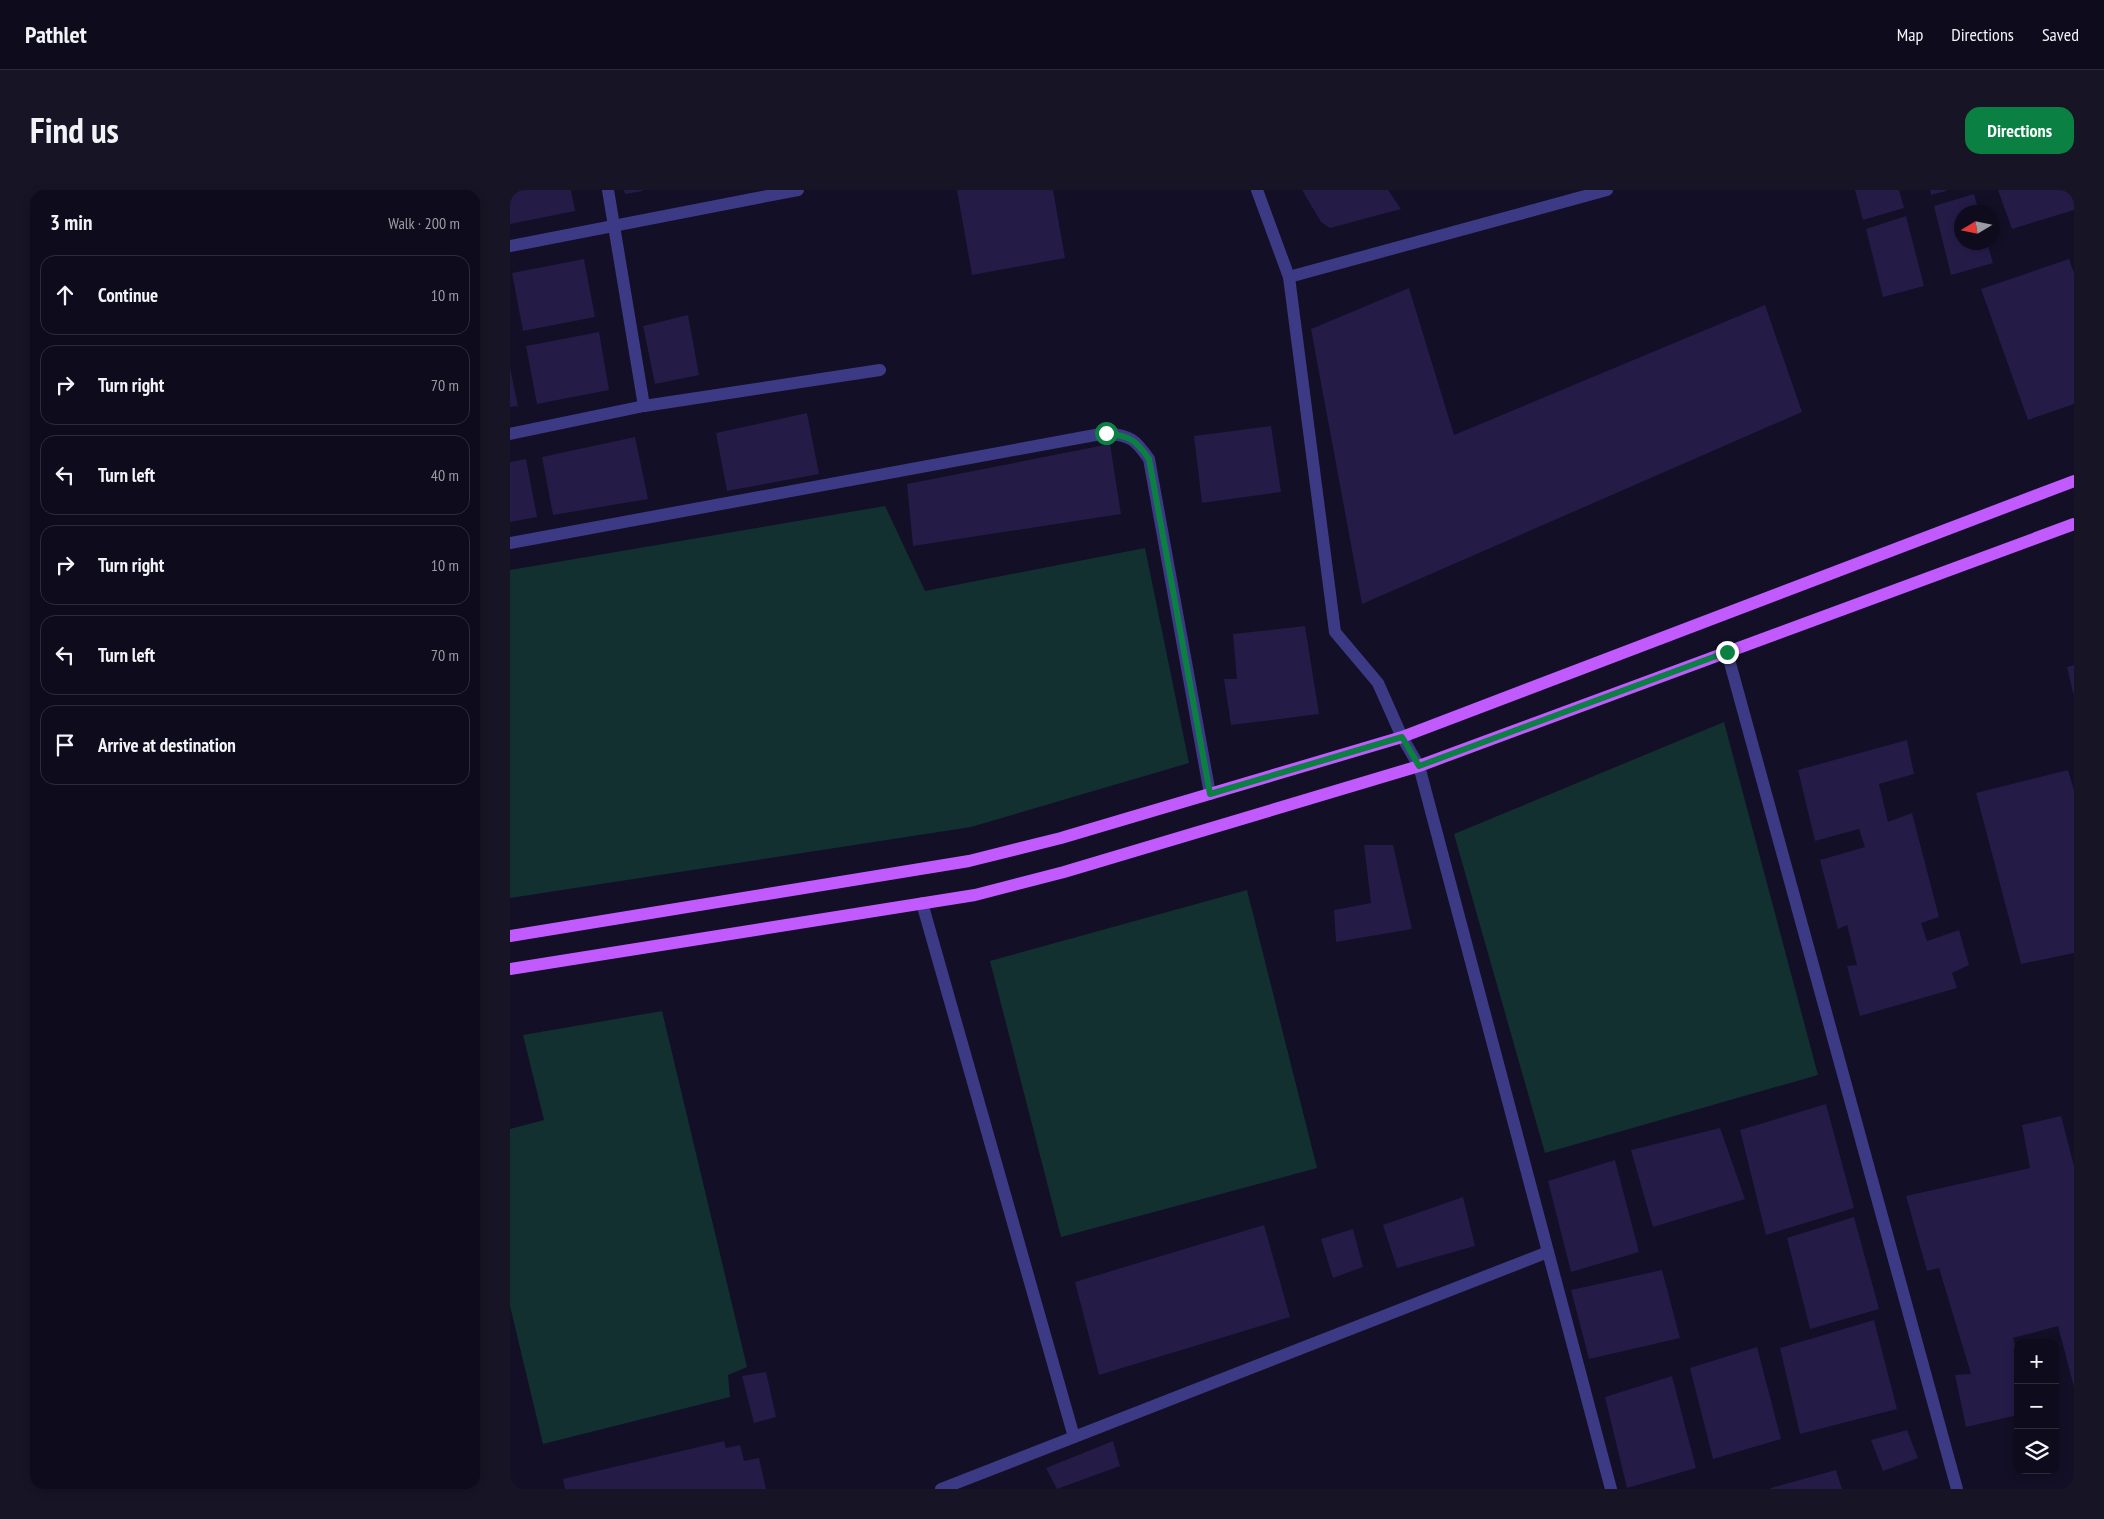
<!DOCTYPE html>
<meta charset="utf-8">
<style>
body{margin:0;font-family:"PT Sans Narrow",sans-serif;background:#171425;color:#f1f3f6}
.controls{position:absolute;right:15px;bottom:15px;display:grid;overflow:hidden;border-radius:10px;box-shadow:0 2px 8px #0003}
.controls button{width:45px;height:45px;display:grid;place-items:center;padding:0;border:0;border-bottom:1px solid #2e2b3b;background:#0e0b1c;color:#f1f3f6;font:25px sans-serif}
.compass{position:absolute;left:1444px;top:15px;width:45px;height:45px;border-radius:50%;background:#0e0b1c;box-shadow:0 2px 8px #0003;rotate:260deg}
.stop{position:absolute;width:15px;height:15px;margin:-11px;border:4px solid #0b8043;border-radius:50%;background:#fff}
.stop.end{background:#0b8043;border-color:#fff;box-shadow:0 1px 5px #0008}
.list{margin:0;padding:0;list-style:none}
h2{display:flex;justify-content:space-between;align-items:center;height:65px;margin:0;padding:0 20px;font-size:21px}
h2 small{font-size:16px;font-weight:400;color:#9b9ba3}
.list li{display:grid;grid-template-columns:32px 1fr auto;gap:15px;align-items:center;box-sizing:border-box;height:80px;margin:0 10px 10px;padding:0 10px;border:1px solid #2e2b3b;border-radius:15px}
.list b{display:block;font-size:19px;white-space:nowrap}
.list em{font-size:16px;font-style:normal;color:#9b9ba3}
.icon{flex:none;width:28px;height:28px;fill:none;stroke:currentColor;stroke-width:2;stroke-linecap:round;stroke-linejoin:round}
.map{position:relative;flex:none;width:1564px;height:1299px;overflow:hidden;border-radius:15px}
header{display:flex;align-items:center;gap:30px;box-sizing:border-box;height:70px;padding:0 25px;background:#0e0b1c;border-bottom:1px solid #2e2b3b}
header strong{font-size:24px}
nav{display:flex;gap:28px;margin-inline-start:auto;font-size:18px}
.intro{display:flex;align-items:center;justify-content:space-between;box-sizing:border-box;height:120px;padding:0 30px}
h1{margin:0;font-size:35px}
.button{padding:12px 22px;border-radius:15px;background:#0b8043;color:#fff;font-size:18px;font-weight:700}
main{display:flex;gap:30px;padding:0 30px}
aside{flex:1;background:#0e0b1c;border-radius:15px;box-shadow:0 2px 8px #0003}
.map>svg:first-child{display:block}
.green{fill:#12302f}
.building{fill:#241b47}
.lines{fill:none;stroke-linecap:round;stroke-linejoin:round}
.minor{stroke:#3d3a85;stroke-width:12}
.major{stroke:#c25bff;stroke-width:12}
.route{stroke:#0b8043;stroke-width:6}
</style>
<header>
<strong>Pathlet</strong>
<nav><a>Map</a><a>Directions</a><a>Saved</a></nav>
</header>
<div class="intro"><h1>Find us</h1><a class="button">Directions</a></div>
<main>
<aside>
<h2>3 min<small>Walk · 200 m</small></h2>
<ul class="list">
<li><svg class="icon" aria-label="ahead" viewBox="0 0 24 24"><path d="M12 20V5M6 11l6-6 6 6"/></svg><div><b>Continue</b></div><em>10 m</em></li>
<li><svg class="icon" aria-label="right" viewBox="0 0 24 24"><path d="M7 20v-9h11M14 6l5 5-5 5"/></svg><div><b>Turn right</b></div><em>70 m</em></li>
<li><svg class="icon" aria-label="left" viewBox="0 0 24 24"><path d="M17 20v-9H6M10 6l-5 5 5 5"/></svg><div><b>Turn left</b></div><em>40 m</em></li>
<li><svg class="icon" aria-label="right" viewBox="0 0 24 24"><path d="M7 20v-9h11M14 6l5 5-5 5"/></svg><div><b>Turn right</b></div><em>10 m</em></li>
<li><svg class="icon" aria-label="left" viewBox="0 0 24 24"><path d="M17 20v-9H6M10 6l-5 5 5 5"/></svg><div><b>Turn left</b></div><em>70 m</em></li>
<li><svg class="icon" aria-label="arrive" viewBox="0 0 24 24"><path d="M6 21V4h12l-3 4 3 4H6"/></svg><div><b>Arrive at destination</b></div></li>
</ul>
</aside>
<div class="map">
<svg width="1564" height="1299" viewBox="0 0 1564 1299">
<rect width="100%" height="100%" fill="#130f26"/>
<g class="green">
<polygon points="375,316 415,401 635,358 679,573 461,637 0,708 0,380"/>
<polygon points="1214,532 1308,885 1035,963 944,644"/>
<polygon points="737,700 807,978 551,1047 480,771"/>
<polygon points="152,821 237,1177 218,1185 220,1207 33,1254 0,1116 0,939 34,930 13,845"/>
</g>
<g class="building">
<polygon points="0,0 61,0 65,21 0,34"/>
<polygon points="114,0 132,0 133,1 115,4"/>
<polygon points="447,0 543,0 555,68 462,85"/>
<polygon points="792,0 878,0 891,19 820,38 811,32"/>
<polygon points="1345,0 1389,0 1394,18 1353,30"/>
<polygon points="1420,0 1436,0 1436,1 1421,5"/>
<polygon points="1488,0 1564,0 1564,20 1502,39"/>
<polygon points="1464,4 1469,22 1452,22 1452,52 1477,52 1483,73 1441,85 1424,16"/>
<polygon points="1396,26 1414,96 1373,107 1356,39"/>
<polygon points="74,69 85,127 13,141 2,83"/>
<polygon points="1559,69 1564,83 1564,214 1518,230 1471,99"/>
<polygon points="899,98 944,245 1255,115 1292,222 852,414 801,139"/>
<polygon points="178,125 189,185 145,194 133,136"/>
<polygon points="89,142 99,200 27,214 16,156"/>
<polygon points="0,178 8,216 0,217"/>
<polygon points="297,223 309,284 217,301 206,243"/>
<polygon points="761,236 771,302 692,313 684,246"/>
<polygon points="125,247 138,309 43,325 32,267"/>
<polygon points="600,254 611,324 403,356 397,294"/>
<polygon points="16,269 27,327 0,332 0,272"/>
<polygon points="795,436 809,524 721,535 714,489 727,489 723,444"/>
<polygon points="1564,475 1564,503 1563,503 1557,477"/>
<polygon points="1397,550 1404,584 1369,594 1378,632 1402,623 1429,727 1411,733 1417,751 1449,740 1459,775 1442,783 1447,798 1350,826 1337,776 1347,775 1337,735 1328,739 1310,670 1355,657 1349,639 1305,651 1288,580"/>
<polygon points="1558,580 1564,600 1564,763 1511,774 1466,603"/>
<polygon points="854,655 883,655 902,739 826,752 824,720 861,713"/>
<polygon points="1316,914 1344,1018 1256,1045 1230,940"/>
<polygon points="1551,926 1564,976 1564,1197 1548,1136 1503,1148 1508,1166 1508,1225 1456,1237 1445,1185 1461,1184 1429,1078 1417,1081 1396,1006 1520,978 1512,935"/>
<polygon points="1210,938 1235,1009 1143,1037 1121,960"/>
<polygon points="1105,970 1129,1062 1061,1082 1038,991"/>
<polygon points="953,1007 965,1056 887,1078 873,1035"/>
<polygon points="1344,1027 1369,1119 1300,1139 1277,1048"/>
<polygon points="754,1035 780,1127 589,1185 565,1092"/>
<polygon points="843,1039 853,1077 823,1088 811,1049"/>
<polygon points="1152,1080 1170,1148 1079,1169 1061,1100"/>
<polygon points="1364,1130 1387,1219 1290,1244 1270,1158"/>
<polygon points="1247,1157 1271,1249 1203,1269 1180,1178"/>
<polygon points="256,1182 266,1227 244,1233 232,1186"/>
<polygon points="1162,1186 1186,1278 1117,1298 1095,1207"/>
<polygon points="1397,1240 1408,1268 1373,1281 1361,1250"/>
<polygon points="214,1251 216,1258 230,1255 234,1271 249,1268 256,1299 55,1299 53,1289"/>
<polygon points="603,1251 610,1276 547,1299 536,1278"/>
<polygon points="1326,1280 1332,1299 1261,1299 1261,1298"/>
</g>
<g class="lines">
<g class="minor">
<polyline points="98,0 134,216"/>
<polyline points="747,0 779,87 825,442 868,493 892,547 909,576 1101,1299"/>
<polyline points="0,56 288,0"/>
<polyline points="779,87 1097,0"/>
<polyline points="0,244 134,216 370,180"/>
<path d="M0 353 596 243C621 246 625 249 639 269L700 604"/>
<polyline points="1217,462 1447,1299"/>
<polyline points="412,713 564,1247"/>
<polyline points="431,1299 1038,1062"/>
</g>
<g class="major">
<polyline points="0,746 459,671 551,648 892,547 1564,291"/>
<polyline points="0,779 465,705 554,682 909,576 1564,334"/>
</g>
</g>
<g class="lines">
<path class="route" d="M596 243C620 246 626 250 639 269L700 604 892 547 909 576 1217 462"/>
</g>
</svg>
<div class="controls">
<button>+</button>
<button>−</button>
<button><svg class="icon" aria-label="layers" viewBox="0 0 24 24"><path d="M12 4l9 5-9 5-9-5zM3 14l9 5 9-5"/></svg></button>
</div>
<svg class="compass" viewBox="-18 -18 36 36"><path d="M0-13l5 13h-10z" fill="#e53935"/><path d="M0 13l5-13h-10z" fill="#9b9ba3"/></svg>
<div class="stop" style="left:596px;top:243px"></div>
<div class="stop end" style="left:1217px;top:462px"></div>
</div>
</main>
